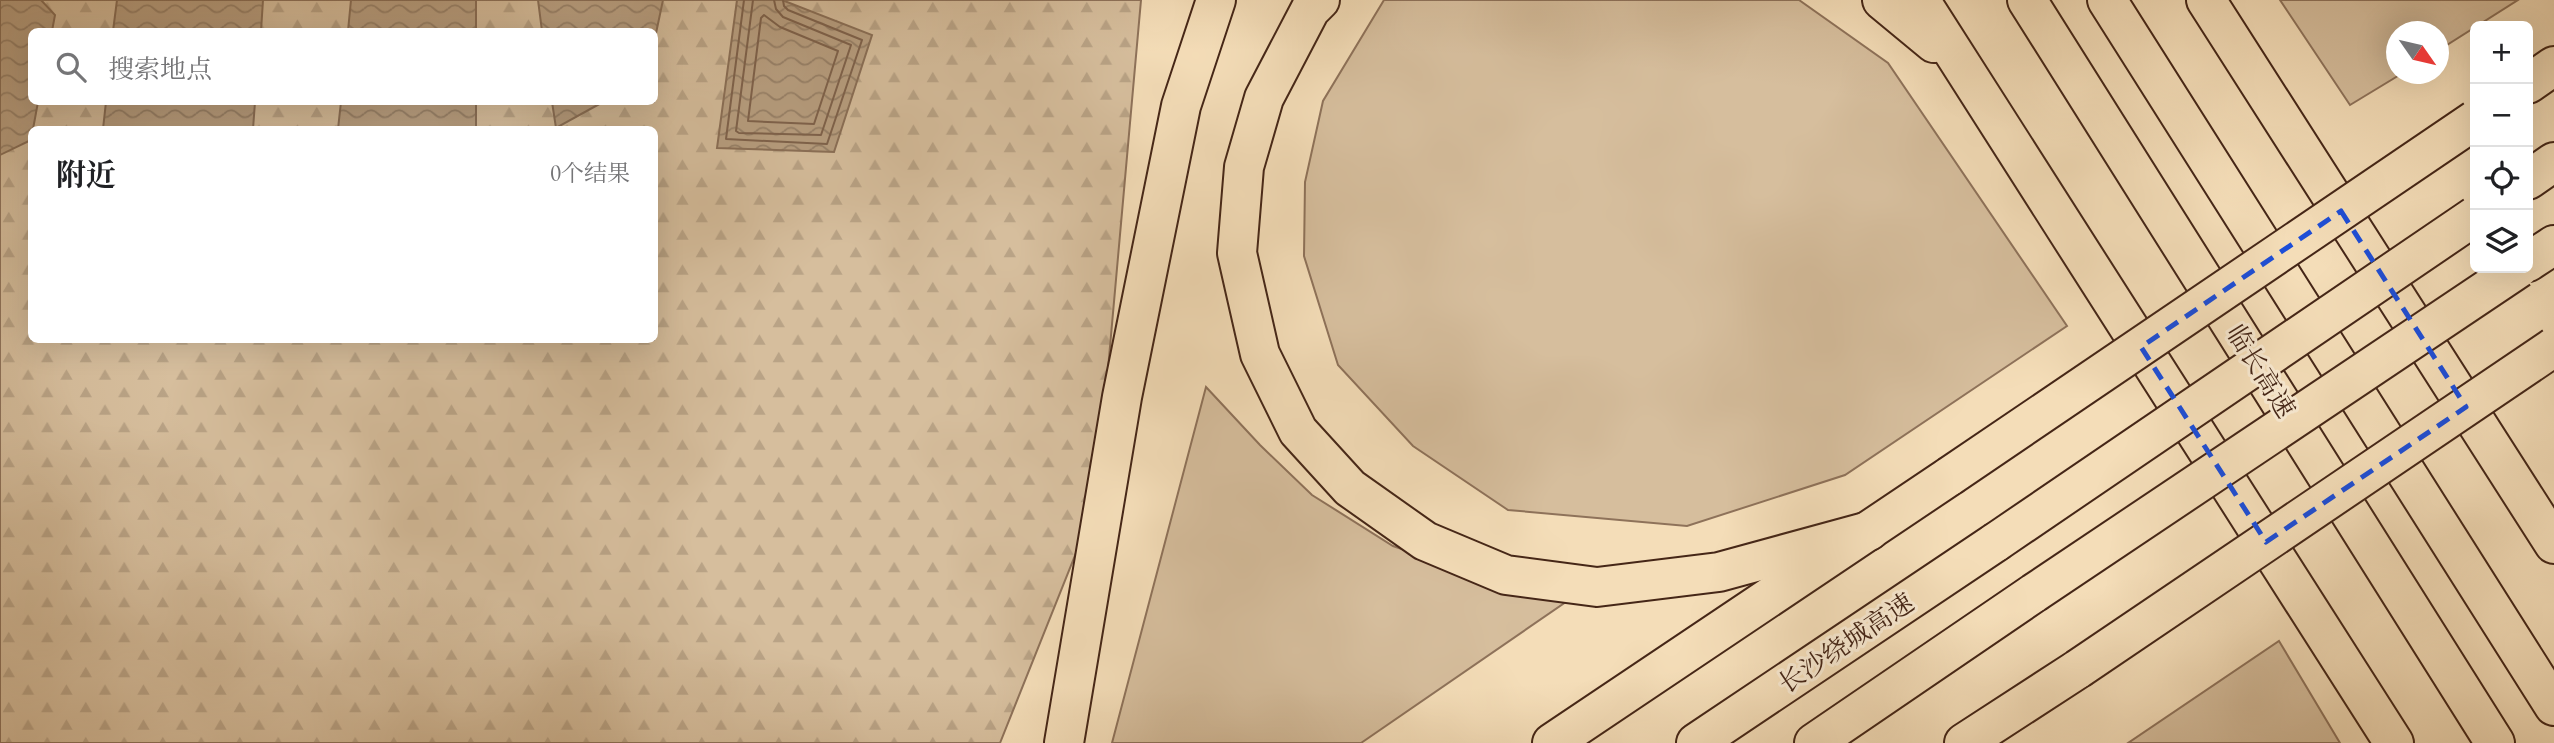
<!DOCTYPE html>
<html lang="zh">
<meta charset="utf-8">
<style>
body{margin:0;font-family:"EB Garamond","Noto Serif SC",serif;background:#f6f6f6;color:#202124}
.controls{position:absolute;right:21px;top:21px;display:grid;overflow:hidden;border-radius:10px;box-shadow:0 7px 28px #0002}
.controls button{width:63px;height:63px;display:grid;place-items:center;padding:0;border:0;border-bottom:2px solid #e0e0e0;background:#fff;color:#202124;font:35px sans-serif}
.compass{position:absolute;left:2386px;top:21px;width:63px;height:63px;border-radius:50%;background:#fff;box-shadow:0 7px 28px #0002;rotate:124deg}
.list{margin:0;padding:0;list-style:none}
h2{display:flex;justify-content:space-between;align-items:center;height:91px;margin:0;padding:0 28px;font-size:30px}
h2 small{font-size:23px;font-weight:400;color:#757577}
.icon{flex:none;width:38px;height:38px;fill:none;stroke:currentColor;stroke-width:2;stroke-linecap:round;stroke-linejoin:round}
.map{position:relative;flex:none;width:2554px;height:743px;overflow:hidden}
.search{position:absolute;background:#fff;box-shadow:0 7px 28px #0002;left:28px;top:28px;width:630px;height:77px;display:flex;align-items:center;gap:18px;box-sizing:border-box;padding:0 24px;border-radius:10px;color:#757577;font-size:26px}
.panel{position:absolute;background:#fff;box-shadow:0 7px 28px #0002;left:28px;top:126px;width:630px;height:217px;border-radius:10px}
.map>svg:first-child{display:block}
.green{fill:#d6be9d;stroke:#8e725a;stroke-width:2}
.forest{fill:url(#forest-firs);stroke:#8e725a;stroke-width:2;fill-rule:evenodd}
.water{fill:url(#water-waves);stroke:#8a6f57;stroke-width:2}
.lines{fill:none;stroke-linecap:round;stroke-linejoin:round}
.shore{stroke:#7e624c;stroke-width:2}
.highway-casing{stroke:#452617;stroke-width:42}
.highway{stroke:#f4ddb8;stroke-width:38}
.highway-bridge-casing{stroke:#452617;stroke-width:42;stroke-linecap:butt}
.highway-bridge{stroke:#f4ddb8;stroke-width:38}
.marked{fill:none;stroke:#1d4ed8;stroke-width:5;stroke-dasharray:14 9;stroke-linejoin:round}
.labels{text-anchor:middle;stroke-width:6;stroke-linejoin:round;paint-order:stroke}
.street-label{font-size:26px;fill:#452617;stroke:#f8e9d1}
</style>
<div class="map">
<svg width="2554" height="743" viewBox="0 0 2554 743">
<defs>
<pattern id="forest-firs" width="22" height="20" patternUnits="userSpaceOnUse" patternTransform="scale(1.75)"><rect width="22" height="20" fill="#d6be9d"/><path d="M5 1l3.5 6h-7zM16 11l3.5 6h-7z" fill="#b9a386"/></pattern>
<pattern id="water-waves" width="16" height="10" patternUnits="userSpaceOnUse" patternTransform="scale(1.75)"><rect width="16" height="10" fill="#b89f81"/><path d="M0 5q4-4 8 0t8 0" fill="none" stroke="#978169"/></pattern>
</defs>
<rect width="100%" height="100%" fill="#f4ddb8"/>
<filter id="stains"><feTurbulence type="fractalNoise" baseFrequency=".00286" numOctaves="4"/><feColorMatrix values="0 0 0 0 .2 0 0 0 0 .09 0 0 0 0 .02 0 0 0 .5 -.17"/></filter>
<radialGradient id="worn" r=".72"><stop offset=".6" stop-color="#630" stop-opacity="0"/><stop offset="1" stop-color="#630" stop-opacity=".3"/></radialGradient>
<g class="green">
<polygon points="1384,0 1799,0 1888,63 2067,326 1845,475 1687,526 1508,510 1413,446 1338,365 1304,256 1305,182 1323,101"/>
<polygon points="2280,0 2518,0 2439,50 2438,32 2396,32 2396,74 2401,74 2350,105"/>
<polygon points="1206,387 1260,445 1312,495 1393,546 1483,577 1576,595 1361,743 1112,743"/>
<polygon points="2279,641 2340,743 2128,743"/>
</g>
<path class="forest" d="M0 0H1141L1096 503 1000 743H0ZM32 32H654V102H32ZM32 130H654V340H32Z"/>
<g class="water">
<polygon points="0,0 41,0 55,15 52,31 32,32 32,102 38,102 31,140 0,155"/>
<polygon points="117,0 263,0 261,31 113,31"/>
<polygon points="351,0 476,0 476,31 348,31"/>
<polygon points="538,0 663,0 655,38 654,32 542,31"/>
<polygon points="737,0 782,0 872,35 834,152 717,148"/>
<polygon points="106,102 255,102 253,129 103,129"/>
<polygon points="341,102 476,102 476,129 338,129"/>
<polygon points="552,102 603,102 556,128"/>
</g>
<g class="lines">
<g class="shore">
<polyline points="744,0 726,139 827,144 862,40 788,10 784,6 783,0"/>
<polyline points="753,0 736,131 739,133 821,135 851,45 783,17 776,9 774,0"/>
<polygon points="764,15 780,27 838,51 814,124 748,121 761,18"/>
</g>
<g class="highway-casing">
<g id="highway">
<polyline points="1320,0 1310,10 1264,98 1244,167 1237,253 1260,354 1298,431 1350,488 1425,541 1506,575 1597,587 1719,572 1869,531"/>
<polyline points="1882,0 1934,43"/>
<polyline points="1920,0 2394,743"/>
<polyline points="2027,0 2495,743"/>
<polyline points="2107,0 2554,706"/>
<polyline points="2206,0 2554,544"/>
<polyline points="2528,84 2554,66"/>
<polyline points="2528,180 2554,162"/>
<polyline points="2528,262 2554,245"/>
<polyline points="1064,743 1122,397 1181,106 1216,0"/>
<polyline points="1552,743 1950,476"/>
<polyline points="1696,743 1996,542"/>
<polyline points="1814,743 2034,593"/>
<polyline points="1964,743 2078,669"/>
</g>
</g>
<use href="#highway" class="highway"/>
<g class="highway-bridge-casing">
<g id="highway-bridge">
<polyline points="1950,476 2475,120"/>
<polyline points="1996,542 2475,216"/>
<polyline points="2034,593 2519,268"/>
<polyline points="2078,669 2554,347"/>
</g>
</g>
<use href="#highway-bridge" class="highway-bridge"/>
</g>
<path class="marked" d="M2341 211 2466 407 2266 542 2141 347Z"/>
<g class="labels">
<g class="street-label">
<text transform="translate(2261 371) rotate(58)" y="9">临长高速</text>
<text transform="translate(1846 643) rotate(-34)" y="9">长沙绕城高速</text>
</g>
</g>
<rect width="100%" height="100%" filter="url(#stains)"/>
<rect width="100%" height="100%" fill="url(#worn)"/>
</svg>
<div class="controls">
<button>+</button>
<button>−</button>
<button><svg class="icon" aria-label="locate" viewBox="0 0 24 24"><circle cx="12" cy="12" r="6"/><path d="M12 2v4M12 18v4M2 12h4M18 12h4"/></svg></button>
<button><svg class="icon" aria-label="layers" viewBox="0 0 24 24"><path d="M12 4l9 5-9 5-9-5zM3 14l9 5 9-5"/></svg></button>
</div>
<svg class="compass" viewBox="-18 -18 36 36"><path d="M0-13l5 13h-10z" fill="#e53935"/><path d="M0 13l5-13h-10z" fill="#757577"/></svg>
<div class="search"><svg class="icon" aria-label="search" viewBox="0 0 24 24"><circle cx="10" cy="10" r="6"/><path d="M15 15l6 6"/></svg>搜索地点</div>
<section class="panel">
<h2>附近<small>0个结果</small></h2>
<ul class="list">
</ul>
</section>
</div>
